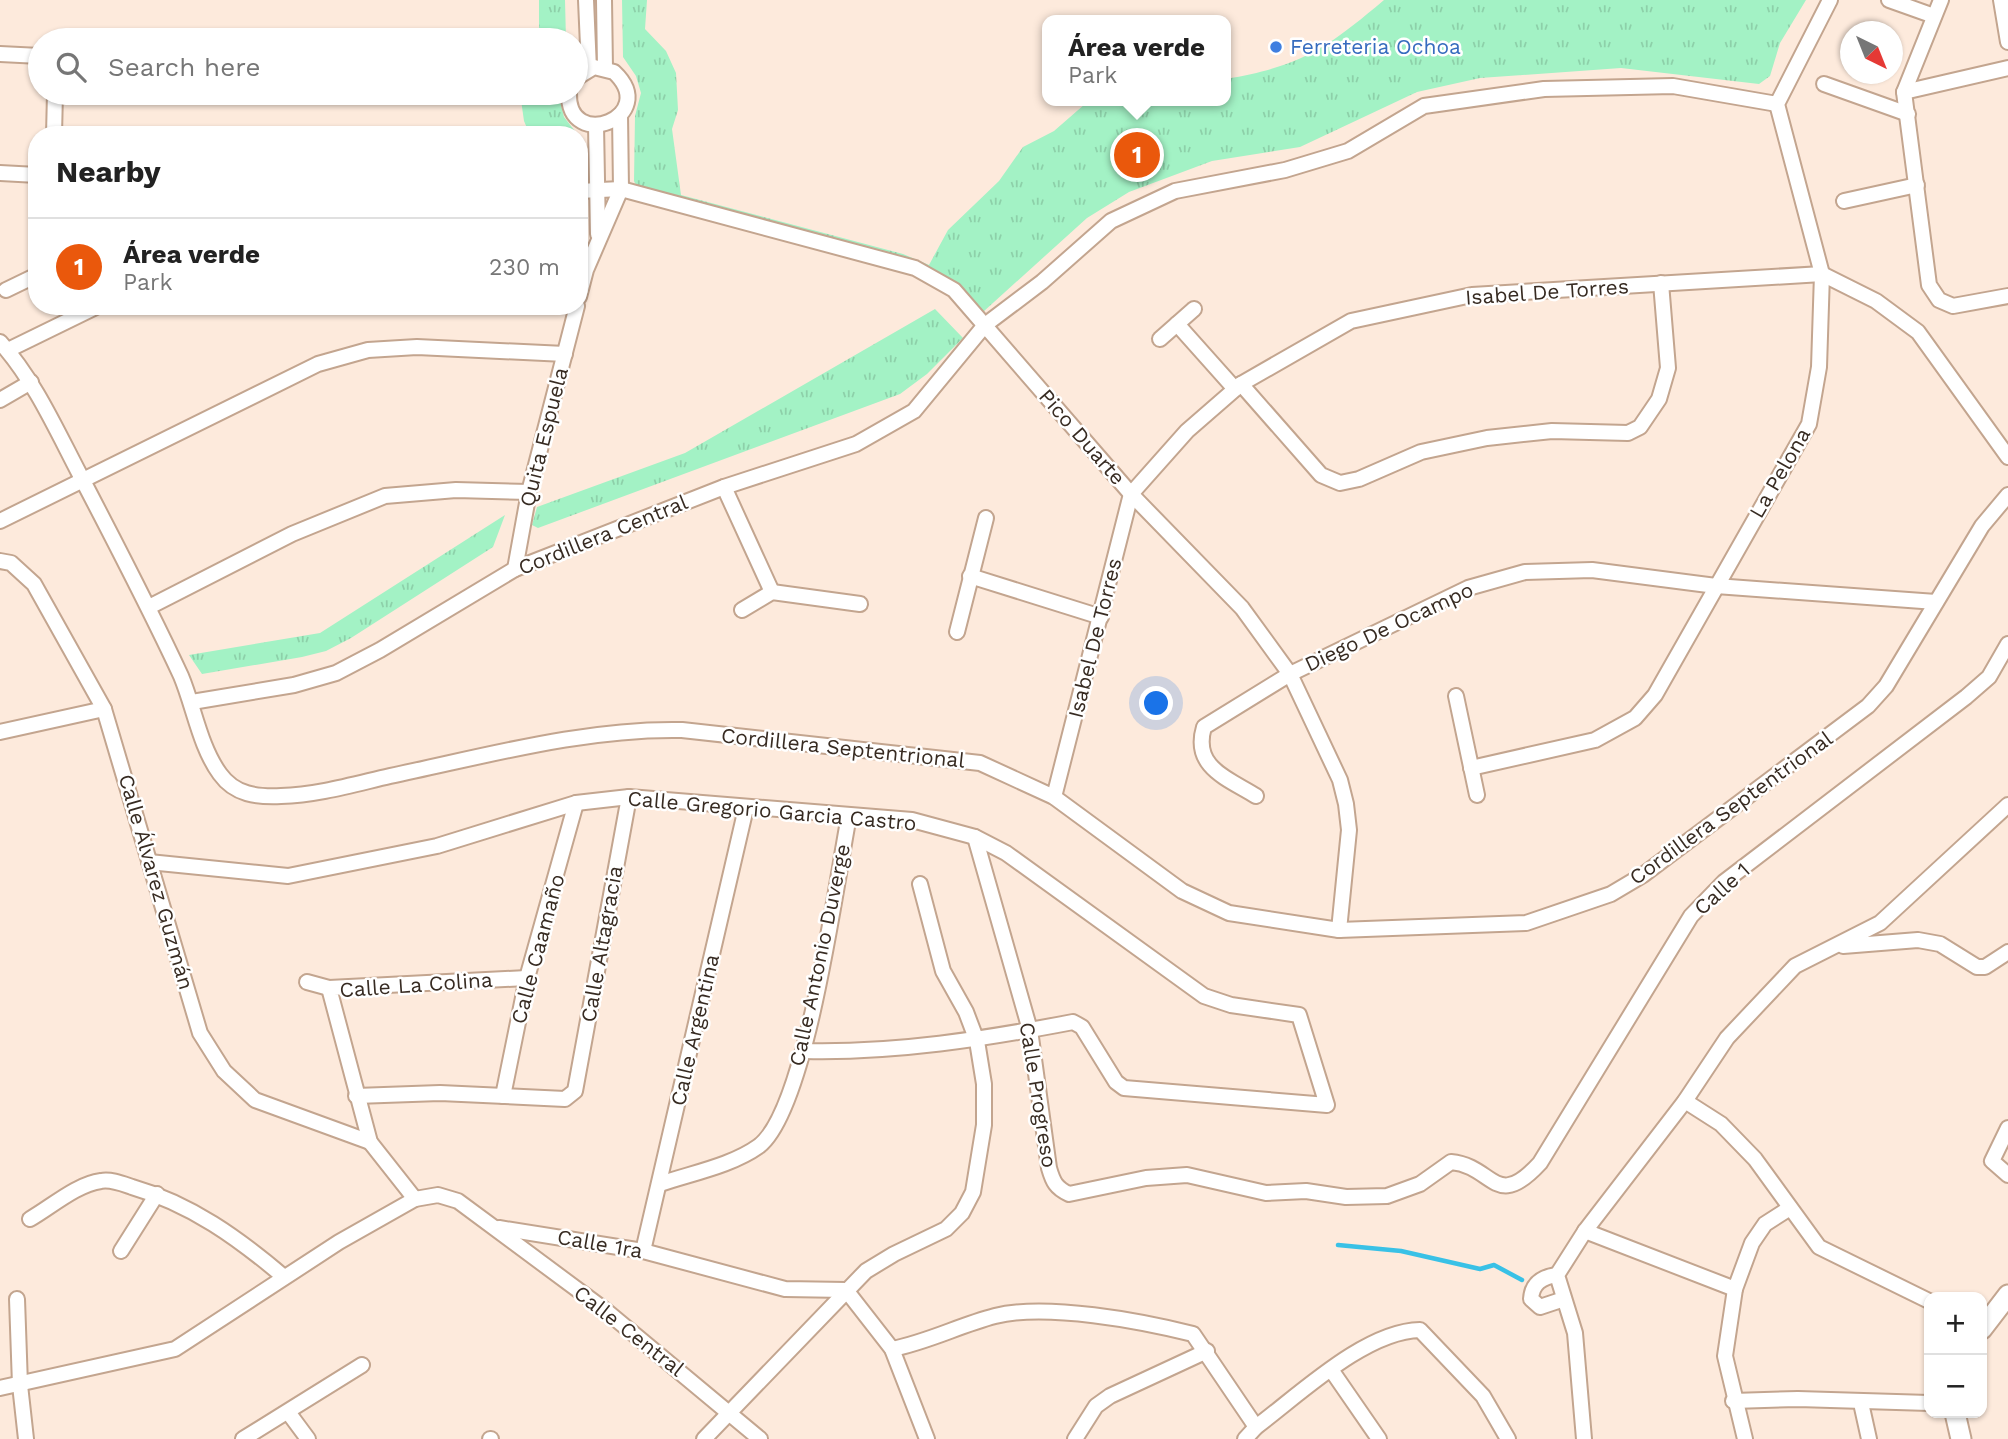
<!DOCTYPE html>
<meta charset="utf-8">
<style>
body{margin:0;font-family:"Work Sans",sans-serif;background:#f6f6f6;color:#222}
.controls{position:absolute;right:21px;bottom:21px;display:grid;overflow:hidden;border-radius:14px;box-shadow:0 2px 5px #0004}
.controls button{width:63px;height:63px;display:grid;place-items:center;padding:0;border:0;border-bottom:2px solid #e0e0e0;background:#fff;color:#222;font:35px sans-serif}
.compass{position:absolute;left:1840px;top:21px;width:63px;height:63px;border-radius:50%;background:#fff;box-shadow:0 2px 5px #0004;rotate:137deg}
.you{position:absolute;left:1157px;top:704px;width:24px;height:24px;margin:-18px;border:5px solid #fff;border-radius:50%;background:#1a73e8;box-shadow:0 0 0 10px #1a73e833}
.badge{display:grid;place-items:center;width:46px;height:46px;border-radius:50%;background:#ea580c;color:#fff;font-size:23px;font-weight:700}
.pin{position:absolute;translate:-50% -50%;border:4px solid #fff;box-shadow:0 2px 7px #0006}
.popup{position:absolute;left:1042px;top:15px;width:189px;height:91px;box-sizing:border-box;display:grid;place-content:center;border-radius:14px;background:#fff;filter:drop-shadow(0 2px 5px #0005);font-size:23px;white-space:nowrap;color:#767676}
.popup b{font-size:26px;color:#222}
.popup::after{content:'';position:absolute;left:50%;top:100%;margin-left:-14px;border:14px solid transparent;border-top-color:#fff}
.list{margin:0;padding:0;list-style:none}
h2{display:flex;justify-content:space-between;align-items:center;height:91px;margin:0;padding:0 28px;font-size:30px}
h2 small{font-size:23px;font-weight:400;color:#767676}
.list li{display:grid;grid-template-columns:46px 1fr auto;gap:21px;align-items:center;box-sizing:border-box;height:98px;padding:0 28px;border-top:2px solid #e0e0e0}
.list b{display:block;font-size:26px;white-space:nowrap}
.list p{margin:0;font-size:23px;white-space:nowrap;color:#767676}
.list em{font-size:23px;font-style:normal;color:#767676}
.icon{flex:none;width:38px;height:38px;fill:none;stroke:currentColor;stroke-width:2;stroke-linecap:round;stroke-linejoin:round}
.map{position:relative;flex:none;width:2008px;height:1439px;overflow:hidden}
.search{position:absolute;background:#fff;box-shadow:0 2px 5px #0004;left:28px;top:28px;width:560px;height:77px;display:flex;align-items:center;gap:18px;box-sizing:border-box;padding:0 24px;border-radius:38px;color:#767676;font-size:26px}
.panel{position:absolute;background:#fff;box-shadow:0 2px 5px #0004;left:28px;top:126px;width:560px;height:189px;border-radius:28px}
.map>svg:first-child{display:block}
.park{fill:url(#park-tufts)}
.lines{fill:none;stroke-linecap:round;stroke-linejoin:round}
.stream{stroke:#39c1e6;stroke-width:4.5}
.street-casing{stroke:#c3a58f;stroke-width:18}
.secondary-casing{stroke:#c3a58f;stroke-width:23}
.street{stroke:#fff;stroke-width:14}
.secondary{stroke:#fff;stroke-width:19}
.shop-dot{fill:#3f7fe0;stroke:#fff;stroke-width:2.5}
.labels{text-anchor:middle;stroke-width:5;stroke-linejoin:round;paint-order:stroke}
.shop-label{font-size:21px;fill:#366cbe;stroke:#fff;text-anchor:start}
.street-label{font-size:21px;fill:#372b22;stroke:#fff}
</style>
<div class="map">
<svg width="2008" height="1439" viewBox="0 0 2008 1439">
<defs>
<pattern id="park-tufts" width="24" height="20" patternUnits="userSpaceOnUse" patternTransform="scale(1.75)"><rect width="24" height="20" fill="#a3f2c5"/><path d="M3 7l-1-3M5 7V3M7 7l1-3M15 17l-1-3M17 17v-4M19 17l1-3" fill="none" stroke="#8dd0a9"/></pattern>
</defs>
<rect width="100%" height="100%" fill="#fdeadc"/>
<g class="park">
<polygon points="539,0 565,0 566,40 539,40"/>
<path d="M622 0H647L645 29 666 51 676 73 678 110 672 129 681 195 903 254 929 265 948 230 999 181 1023 147 1054 131 1085 104 1101 101H1226V79C1301 66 1326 49 1384 0H1806L1780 43 1770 76 1759 84 1621 68 1480 78 1417 92 1300 147 1212 161 1129 192 1087 218 983 312 940 278 638 189 634 181 635 116 641 93 636 76 623 57Z"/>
<polygon points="520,93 558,93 564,117 578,135 530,135 524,121"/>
<polygon points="935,309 963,338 927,374 900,394 538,528 532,525 537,507 685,453"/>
<polygon points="505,515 493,547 351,638 326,651 302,657 202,674 189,655 320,633"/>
</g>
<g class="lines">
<polyline class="stream" points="1338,1245 1401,1251 1480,1269 1494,1265 1522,1280"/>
<g class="street-casing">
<g id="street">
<polyline points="586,0 589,69"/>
<polyline points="604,0 605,68"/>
<polyline points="1889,0 1934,16"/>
<polyline points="1941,0 1904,92 1929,285 1939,300 1953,306 2008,296"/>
<polyline points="2001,0 2008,42"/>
<polyline points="0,54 40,56"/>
<polyline points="1824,84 1908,114"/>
<polyline points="1904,92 2008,68"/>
<path d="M569 93C567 153 662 117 614 72L594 67 576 78"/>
<polyline points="596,125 598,234"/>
<polyline points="54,135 55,93"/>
<polyline points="0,173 37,175"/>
<polyline points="579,191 621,189 915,268 954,290 1131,494 1242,608 1290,674 1340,780 1346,804 1349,830 1339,930"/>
<polyline points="1844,201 1917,185"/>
<polyline points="6,290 37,275"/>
<polyline points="579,297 586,270 621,189 620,115"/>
<polyline points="1177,324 1235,389"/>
<polyline points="1160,339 1194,309"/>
<path d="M0 342C34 380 55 427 79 473 114 540 149 607 181 676 194 707 200 747 220 774 235 795 257 797 281 796 318 795 355 784 390 776 486 756 584 728 682 730L980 763 1054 797 1182 891 1229 913 1339 930 1526 923 1611 894 1643 875 1868 706 1886 686 1982 526 2008 495"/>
<polyline points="8,350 98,306"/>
<polyline points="1241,384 1321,475 1340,483 1359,479 1421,452 1487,438 1552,431 1628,433 1640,427 1659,399 1668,368 1661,283"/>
<polyline points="0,400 31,382"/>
<polyline points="724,487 772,592"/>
<polyline points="0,521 318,364 368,350 417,347 565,354"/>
<polyline points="0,561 11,563 34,584 104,709 200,1033 224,1071 255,1100 370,1142"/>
<polyline points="515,569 529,492 577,306"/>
<polyline points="970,576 1101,617"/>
<polyline points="149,607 292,534 385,496 456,490 529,492"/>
<polyline points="742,610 772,592 860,604"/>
<polyline points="957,632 986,518"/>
<polyline points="1456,696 1477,795"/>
<polyline points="192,702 294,685 336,673 380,650 515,569 724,487 856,444 914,411 985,325 1042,282 1111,221 1175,191 1285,170 1348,151 1424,106 1544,89 1673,86 1777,104"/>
<polyline points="0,732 104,709"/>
<polyline points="1471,768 1595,740 1635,718 1655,695 1809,424 1819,367 1822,274 1777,104 1830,0"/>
<path d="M1256 796C1227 778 1192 767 1204 727L1290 674 1468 588 1525 572 1592 570 1716 586 1936 602"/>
<polyline points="1054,797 1131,494 1187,431 1241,384 1351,321 1472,295 1822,274 1876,301 1918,332 2008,457"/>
<path d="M975 837 1030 1030 1049 1168C1053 1182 1056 1188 1069 1194L1146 1178 1187 1175 1266 1193 1306 1191 1346 1197 1387 1196 1420 1184 1451 1162C1494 1166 1495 1212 1540 1163L1691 916 1724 882 1966 697 1989 677 2008 644"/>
<path d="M149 862 288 876 437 846 576 803 629 797 912 820 975 837 1006 853 1204 996 1231 1005 1299 1015 1327 1105 1124 1088 1116 1082 1082 1027 1073 1022C984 1039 896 1053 805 1051"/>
<polyline points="1843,946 1918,940 1940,944 1977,967 1985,967 2008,952"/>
<polyline points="307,982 329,988"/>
<polyline points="356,1096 440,1093 565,1099 575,1091 629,797"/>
<polyline points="503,1096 527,978 576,803"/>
<polyline points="1685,1101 1721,1124 1755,1159 1819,1247 1929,1301"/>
<polyline points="2008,1128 1992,1161 2008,1175"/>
<path d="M660 1184C692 1173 731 1166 759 1146 807 1109 836 882 849 816"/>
<polyline points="415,1199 370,1142 329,988 527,978"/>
<path d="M30 1219C51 1207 77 1184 101 1181 111 1179 123 1184 132 1187 191 1204 238 1238 284 1277"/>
<polyline points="499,1228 643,1251 785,1289 846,1290 892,1349 927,1439"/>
<polyline points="1585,1231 1735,1289"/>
<polyline points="121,1251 157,1194"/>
<polyline points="643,1251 746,808"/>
<path d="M1557 1275C1542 1277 1532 1283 1531 1299L1540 1307 1564 1299"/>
<polyline points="17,1299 20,1385 26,1439"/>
<path d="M892 1349C928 1342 960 1325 995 1316 1046 1303 1141 1321 1193 1334L1256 1427"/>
<polyline points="1332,1371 1379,1439"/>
<polyline points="0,1388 175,1349 339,1242 415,1199 438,1195 458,1201 605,1310 760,1439"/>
<polyline points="1733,1401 1798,1399 1929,1403"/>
<polyline points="1861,1403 1869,1439"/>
<polyline points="288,1412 308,1439"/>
<polyline points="243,1439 362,1365"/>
<polyline points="490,1439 491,1439"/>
<polyline points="704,1439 866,1271 894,1254 946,1229 962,1213 973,1192 984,1125 984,1084 977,1041 966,1012 943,971 920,884"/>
<polyline points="1075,1439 1096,1406 1110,1396 1207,1351"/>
<path d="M1245 1439 1256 1427C1299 1395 1365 1331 1420 1330L1483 1396 1508 1439"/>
<polyline points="1584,1439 1575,1333 1557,1275 1585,1231 1685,1101 1727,1038 1795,966 1880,923 2008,805"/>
<polyline points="1745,1439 1725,1356 1735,1289 1752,1243 1765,1224 1790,1208"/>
</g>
</g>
<g class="secondary-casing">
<g id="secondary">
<polyline points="1982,1329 2008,1295"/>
<polyline points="1955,1413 1961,1439"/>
</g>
</g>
<use href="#street" class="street"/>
<use href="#secondary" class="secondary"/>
</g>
<circle class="shop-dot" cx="1276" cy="47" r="7"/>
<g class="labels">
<g class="shop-label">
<text x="1290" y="54">Ferreteria Ochoa</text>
</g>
<g class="street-label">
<text transform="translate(1547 292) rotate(-4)" y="7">Isabel De Torres</text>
<text transform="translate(544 437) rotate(-76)" y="7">Quita Espuela</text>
<text transform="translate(1082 437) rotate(49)" y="7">Pico Duarte</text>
<text transform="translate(1780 473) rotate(-60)" y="7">La Pelona</text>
<text transform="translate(603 535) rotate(-22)" y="7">Cordillera Central</text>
<text transform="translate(1389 627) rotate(-25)" y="7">Diego De Ocampo</text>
<text transform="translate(1095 638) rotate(-76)" y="7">Isabel De Torres</text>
<text transform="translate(843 748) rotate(6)" y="7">Cordillera Septentrional</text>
<text transform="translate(1731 808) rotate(-36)" y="7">Cordillera Septentrional</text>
<text transform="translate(772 811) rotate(5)" y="7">Calle Gregorio Garcia Castro</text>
<text transform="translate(156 882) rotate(74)" y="7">Calle Álvarez Guzmán</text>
<text transform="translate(1722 889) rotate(-42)" y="7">Calle 1</text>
<text transform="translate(602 944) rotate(-80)" y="7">Calle Altagracia</text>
<text transform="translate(538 949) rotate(-75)" y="7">Calle Caamaño</text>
<text transform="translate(820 955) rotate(-78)" y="7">Calle Antonio Duverge</text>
<text transform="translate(416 985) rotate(-4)" y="7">Calle La Colina</text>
<text transform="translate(695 1030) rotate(-77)" y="7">Calle Argentina</text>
<text transform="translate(1038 1095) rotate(81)" y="7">Calle Progreso</text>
<text transform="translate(600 1244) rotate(10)" y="7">Calle 1ra</text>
<text transform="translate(629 1331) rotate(38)" y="7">Calle Central</text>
</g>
</g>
</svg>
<div class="controls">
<button>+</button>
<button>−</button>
</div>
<svg class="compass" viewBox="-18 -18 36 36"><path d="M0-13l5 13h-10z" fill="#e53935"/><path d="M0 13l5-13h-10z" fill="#767676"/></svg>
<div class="you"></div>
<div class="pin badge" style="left:1137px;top:155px">1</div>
<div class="popup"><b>Área verde</b>Park</div>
<div class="search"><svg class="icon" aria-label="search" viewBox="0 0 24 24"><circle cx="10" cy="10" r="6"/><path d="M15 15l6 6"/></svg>Search here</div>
<section class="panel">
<h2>Nearby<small></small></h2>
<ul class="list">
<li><span class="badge">1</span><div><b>Área verde</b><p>Park</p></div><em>230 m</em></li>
</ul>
</section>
</div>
